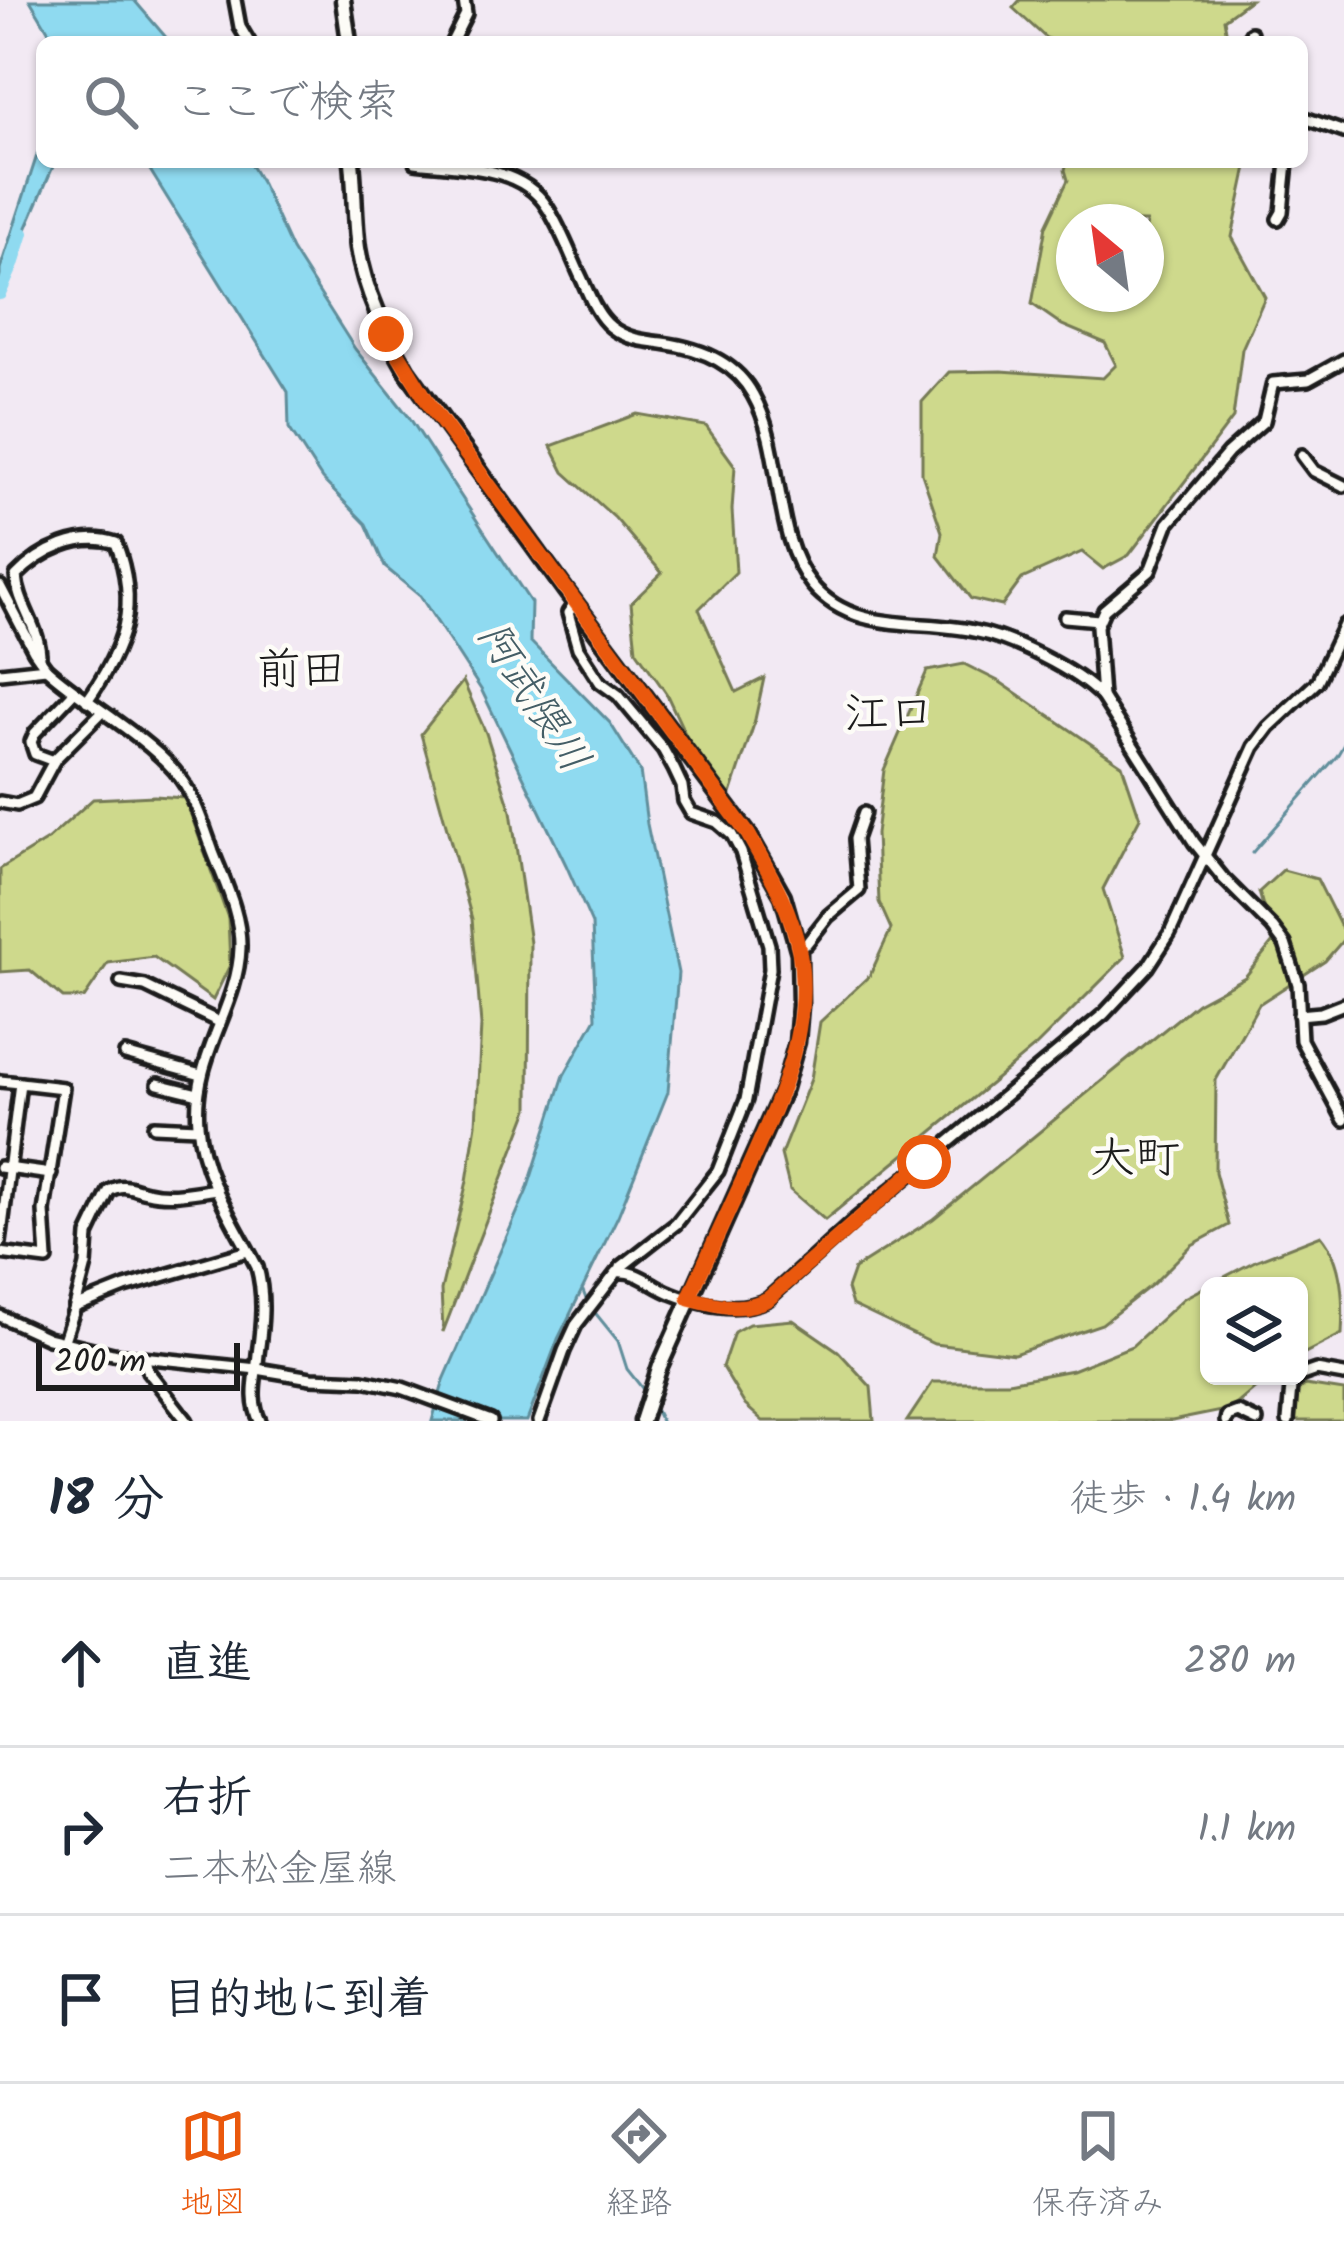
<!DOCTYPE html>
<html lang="ja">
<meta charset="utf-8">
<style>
body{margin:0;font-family:Kalam,"Klee One",sans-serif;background:#f6f6f7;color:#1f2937}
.controls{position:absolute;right:36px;bottom:36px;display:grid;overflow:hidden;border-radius:18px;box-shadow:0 3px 9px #0004}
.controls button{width:108px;height:108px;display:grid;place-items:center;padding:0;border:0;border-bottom:3px solid #e0e1e3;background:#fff;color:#1f2937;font:60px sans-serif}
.compass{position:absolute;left:1056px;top:204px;width:108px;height:108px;border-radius:50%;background:#fff;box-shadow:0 3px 9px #0004;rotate:331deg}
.scale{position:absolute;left:36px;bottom:30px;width:204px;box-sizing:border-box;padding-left:12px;border:6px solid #1c1c1c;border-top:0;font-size:33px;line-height:42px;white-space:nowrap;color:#1c1c1c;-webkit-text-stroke:9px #fdfcf7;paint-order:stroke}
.stop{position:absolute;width:36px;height:36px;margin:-27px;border:9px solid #ea580c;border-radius:50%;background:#fff}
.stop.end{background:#ea580c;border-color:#fff;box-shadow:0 3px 12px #0008}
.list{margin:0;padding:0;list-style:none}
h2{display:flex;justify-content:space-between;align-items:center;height:156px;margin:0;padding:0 48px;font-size:51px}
h2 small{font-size:39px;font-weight:400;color:#747a83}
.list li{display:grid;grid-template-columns:78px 1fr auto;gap:36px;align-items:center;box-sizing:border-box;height:168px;padding:0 48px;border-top:3px solid #e0e1e3}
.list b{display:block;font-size:45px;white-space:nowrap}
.list p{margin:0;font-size:39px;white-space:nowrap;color:#747a83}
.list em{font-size:39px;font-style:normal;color:#747a83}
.icon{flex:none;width:66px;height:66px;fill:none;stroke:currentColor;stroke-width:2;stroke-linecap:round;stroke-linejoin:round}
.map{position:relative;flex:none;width:1344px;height:1421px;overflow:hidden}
.search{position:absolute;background:#fff;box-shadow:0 3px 9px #0004;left:36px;right:36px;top:36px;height:132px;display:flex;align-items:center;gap:30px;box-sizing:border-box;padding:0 42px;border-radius:18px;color:#747a83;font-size:45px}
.sheet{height:660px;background:#fff}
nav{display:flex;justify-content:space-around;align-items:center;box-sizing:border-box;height:168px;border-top:3px solid #e0e1e3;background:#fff;font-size:33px;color:#747a83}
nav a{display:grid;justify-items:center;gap:6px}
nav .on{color:#ea580c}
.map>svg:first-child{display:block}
.green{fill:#ced98c;stroke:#757a54;stroke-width:3;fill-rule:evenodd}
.water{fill:#8fdaf0;stroke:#618e9b;stroke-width:3}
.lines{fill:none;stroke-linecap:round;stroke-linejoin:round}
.stream{stroke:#618e9b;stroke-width:3}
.river{stroke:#8fdaf0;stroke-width:12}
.minor-casing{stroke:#1c1c1c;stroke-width:18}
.major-casing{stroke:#1c1c1c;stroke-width:21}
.minor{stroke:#fdfcf7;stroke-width:9}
.major{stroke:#fdfcf7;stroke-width:12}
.route{stroke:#ea580c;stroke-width:15}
.labels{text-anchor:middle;stroke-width:9;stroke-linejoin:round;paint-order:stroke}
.water-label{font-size:42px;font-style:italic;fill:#445e66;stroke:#fdfcf7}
.quarter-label{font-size:45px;fill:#1c1c1c;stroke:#fdfcf7}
</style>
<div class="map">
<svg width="1344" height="1421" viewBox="0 0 1344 1421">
<rect width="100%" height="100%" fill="#f2e9f3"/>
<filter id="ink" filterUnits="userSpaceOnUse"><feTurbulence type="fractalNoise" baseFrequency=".00833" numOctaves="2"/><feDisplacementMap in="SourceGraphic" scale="24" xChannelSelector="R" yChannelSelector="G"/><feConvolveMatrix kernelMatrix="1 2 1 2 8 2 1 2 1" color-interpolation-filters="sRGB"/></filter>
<g filter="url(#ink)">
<g class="green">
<polygon points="1020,0 1250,0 1224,19 1228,42 1058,42 1046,38 1013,8"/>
<path d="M1067 162H1248L1232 237 1265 297 1242 349 1233 418 1129 555 1103 569 1082 552 1022 579 1002 606 971 599 938 556 942 532 922 474V402L949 372 1001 371 1103 378 1116 365 1105 343 1062 325 1032 304 1046 226 1068 180 1065 170ZM1074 222H1146V294H1074Z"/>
<polygon points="637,414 706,426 735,466 732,510 736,572 699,609 736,692 764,678 754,724 730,797 709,785 666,693 636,650 631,603 662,573 615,518 564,472 551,446"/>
<polygon points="964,664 1000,682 1122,765 1140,818 1103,889 1125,957 1035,1047 825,1220 790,1190 781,1154 811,1079 820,1022 870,975 891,929 879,902 876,834 884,770 927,671"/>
<polygon points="463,681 486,733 511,811 530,943 529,1109 443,1332 441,1290 467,1181 476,1124 481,1025 472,919 421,734"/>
<polygon points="154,796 185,798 228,918 230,965 213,1000 154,957 108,963 84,998 63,998 30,970 0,972 0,869 47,840 93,799"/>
<polygon points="1283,870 1317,879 1344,933 1344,939 1325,961 1259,1004 1216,1080 1215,1172 1229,1225 1192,1245 1153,1284 1102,1324 1014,1354 934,1344 852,1305 847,1289 854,1269 933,1219 1197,1003 1245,977 1273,942 1259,892"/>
<path d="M1321 1235C1343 1261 1344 1301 1342 1334L1299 1356V1286H1209V1376H1270L1231 1409 1172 1421H907L933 1382H1008L1072 1370 1132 1346 1184 1298 1257 1260Z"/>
<polygon points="793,1320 838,1351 871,1387 874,1421 763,1421 745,1405 722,1367 734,1332 749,1324"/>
<polygon points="1305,1385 1344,1391 1344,1421 1291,1421 1295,1418 1296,1393"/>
</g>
<g class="water">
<polygon points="30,0 134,0 170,42 55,42"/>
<polygon points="42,140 42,162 55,162 0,290 0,269"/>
<polygon points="145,162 249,162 262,184 292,250 355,349 409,417 531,603 530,641 610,723 640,771 647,824 678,973 668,1092 618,1216 558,1339 527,1421 432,1421 444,1380 527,1190 564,1075 596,1018 592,924 566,865 482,691 420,596 385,567 366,524 322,479 289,428 288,392"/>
</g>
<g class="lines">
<g class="stream">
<polyline points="1252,853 1337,756 1344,744"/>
<polyline points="583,1291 588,1304 618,1341 627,1369 646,1393"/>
<polyline points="654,1407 661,1421"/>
</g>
<polyline class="river" points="0,294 13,265 23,233"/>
<g class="minor-casing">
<g id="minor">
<polyline points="235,0 240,27 249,42"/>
<polyline points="452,42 466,14 464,0"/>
<polyline points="1247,42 1251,33"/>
<polyline points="1302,117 1344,132"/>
<path d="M415 162C459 167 521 165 547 207 560 227 569 251 579 273 588 291 595 314 611 327 626 339 644 341 662 343 699 348 735 361 753 395 785 451 771 535 812 585 853 634 919 619 974 631 1011 638 1076 670 1102 697L1194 842 1223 878 1273 928 1285 944 1298 984 1301 1040 1344 1120"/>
<polyline points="1278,219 1282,212 1287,162"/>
<polyline points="1302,455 1314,471 1344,486"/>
<path d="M0 586 34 651 46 668C85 703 140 732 174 770 194 793 203 824 213 852 225 883 241 915 240 948 238 1008 192 1057 198 1124 202 1176 234 1222 257 1267 265 1296 262 1325 258 1354 256 1378 249 1399 260 1421"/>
<polyline points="575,603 568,613 578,648 600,682 618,695 663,749 674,769 682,786 684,801 691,813 717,822 732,835 741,852 769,945 770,969 746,1100 718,1171 676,1224 621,1267 620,1271"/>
<polyline points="1065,617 1099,620"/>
<path d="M40 659C41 629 18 606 16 576 41 550 81 531 116 543 140 606 124 648 87 701"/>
<polyline points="0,673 46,668"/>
<polyline points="1102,697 1097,626 1104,610 1150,571 1168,524 1228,453 1264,421 1273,383 1308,380 1344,360"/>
<polyline points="54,761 35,754 31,742 35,733 74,692"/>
<polyline points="0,802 17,805 34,798 55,759 102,712"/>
<polyline points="806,944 828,916 859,890 855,839 864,813"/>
<polyline points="121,982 145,986 219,1022"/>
<polyline points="1299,1015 1321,1013 1344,1004"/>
<polyline points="125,1054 201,1075"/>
<polyline points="0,1081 20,1083"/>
<polyline points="158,1084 198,1094"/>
<polyline points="154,1126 198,1128"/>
<polyline points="0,1167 51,1174"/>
<polyline points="0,1243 20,1083 63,1088 44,1211 47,1259 0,1253"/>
<path d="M75 1307 86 1265 88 1235 109 1191C123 1182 132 1189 147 1192 170 1198 194 1192 217 1189"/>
<polyline points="0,1316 48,1338 113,1354 257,1369 311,1378 363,1380 402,1388 491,1421"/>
<polyline points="63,1343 75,1307 125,1287 248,1251"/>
<polyline points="145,1359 148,1371 187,1421"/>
<polyline points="1299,1376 1316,1370 1344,1375"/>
<path d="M539 1421 564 1351 576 1325 617 1272C638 1270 652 1286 671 1293 701 1305 738 1314 768 1299L856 1219 1104 1014 1148 967 1170 933 1254 747 1269 727 1317 682 1344 625"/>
<polyline points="1226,1421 1227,1416 1238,1412 1257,1421"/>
<polyline points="1288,1421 1291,1387 1299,1376"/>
</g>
</g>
<g class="major-casing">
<g id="major">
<polyline points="343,0 349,42"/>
<path d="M352 162C355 190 354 219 358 248 365 292 385 333 407 371L566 591 748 834 783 896 799 953 800 1006 797 1042 784 1088 660 1366 642 1421"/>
</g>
</g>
<use href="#minor" class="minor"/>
<use href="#major" class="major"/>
</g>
</g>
<g class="lines" filter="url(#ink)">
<path class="route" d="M386 334 431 407 748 834C769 872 791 908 799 951 813 1027 780 1097 750 1164 730 1209 709 1253 689 1298 716 1305 741 1313 768 1299L924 1162"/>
</g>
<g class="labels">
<g class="water-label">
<text transform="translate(535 696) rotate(57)" y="15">阿武隈川</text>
</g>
<g class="quarter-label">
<text x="301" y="684">前田</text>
<text x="889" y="728">江口</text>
<text x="1135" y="1172">大町</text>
</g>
</g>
</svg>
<div class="controls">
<button><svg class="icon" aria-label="layers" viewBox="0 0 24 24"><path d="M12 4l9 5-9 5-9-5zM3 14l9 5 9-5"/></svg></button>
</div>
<svg class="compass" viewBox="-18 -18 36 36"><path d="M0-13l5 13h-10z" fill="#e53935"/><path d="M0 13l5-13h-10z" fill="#747a83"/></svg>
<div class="scale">200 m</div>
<div class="stop" style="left:924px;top:1162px"></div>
<div class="stop end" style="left:386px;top:334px"></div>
<div class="search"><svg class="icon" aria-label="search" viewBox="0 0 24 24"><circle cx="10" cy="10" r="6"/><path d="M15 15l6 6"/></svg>ここで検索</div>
</div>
<section class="sheet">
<h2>18 分<small>徒歩 · 1.4 km</small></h2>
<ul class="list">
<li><svg class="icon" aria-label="ahead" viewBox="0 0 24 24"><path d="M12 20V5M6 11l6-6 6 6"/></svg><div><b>直進</b></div><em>280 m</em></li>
<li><svg class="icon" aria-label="right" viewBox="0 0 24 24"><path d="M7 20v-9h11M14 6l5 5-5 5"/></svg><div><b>右折</b><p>二本松金屋線</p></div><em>1.1 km</em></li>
<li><svg class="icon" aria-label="arrive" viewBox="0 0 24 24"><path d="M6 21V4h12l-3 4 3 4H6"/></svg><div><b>目的地に到着</b></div></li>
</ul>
</section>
<nav>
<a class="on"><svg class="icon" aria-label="map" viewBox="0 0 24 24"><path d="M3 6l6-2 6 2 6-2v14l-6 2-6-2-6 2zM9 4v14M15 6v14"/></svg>地図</a>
<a><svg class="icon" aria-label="directions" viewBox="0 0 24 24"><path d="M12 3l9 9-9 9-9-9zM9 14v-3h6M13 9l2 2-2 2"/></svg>経路</a>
<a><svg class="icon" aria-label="saved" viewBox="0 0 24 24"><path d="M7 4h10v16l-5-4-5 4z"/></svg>保存済み</a>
</nav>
